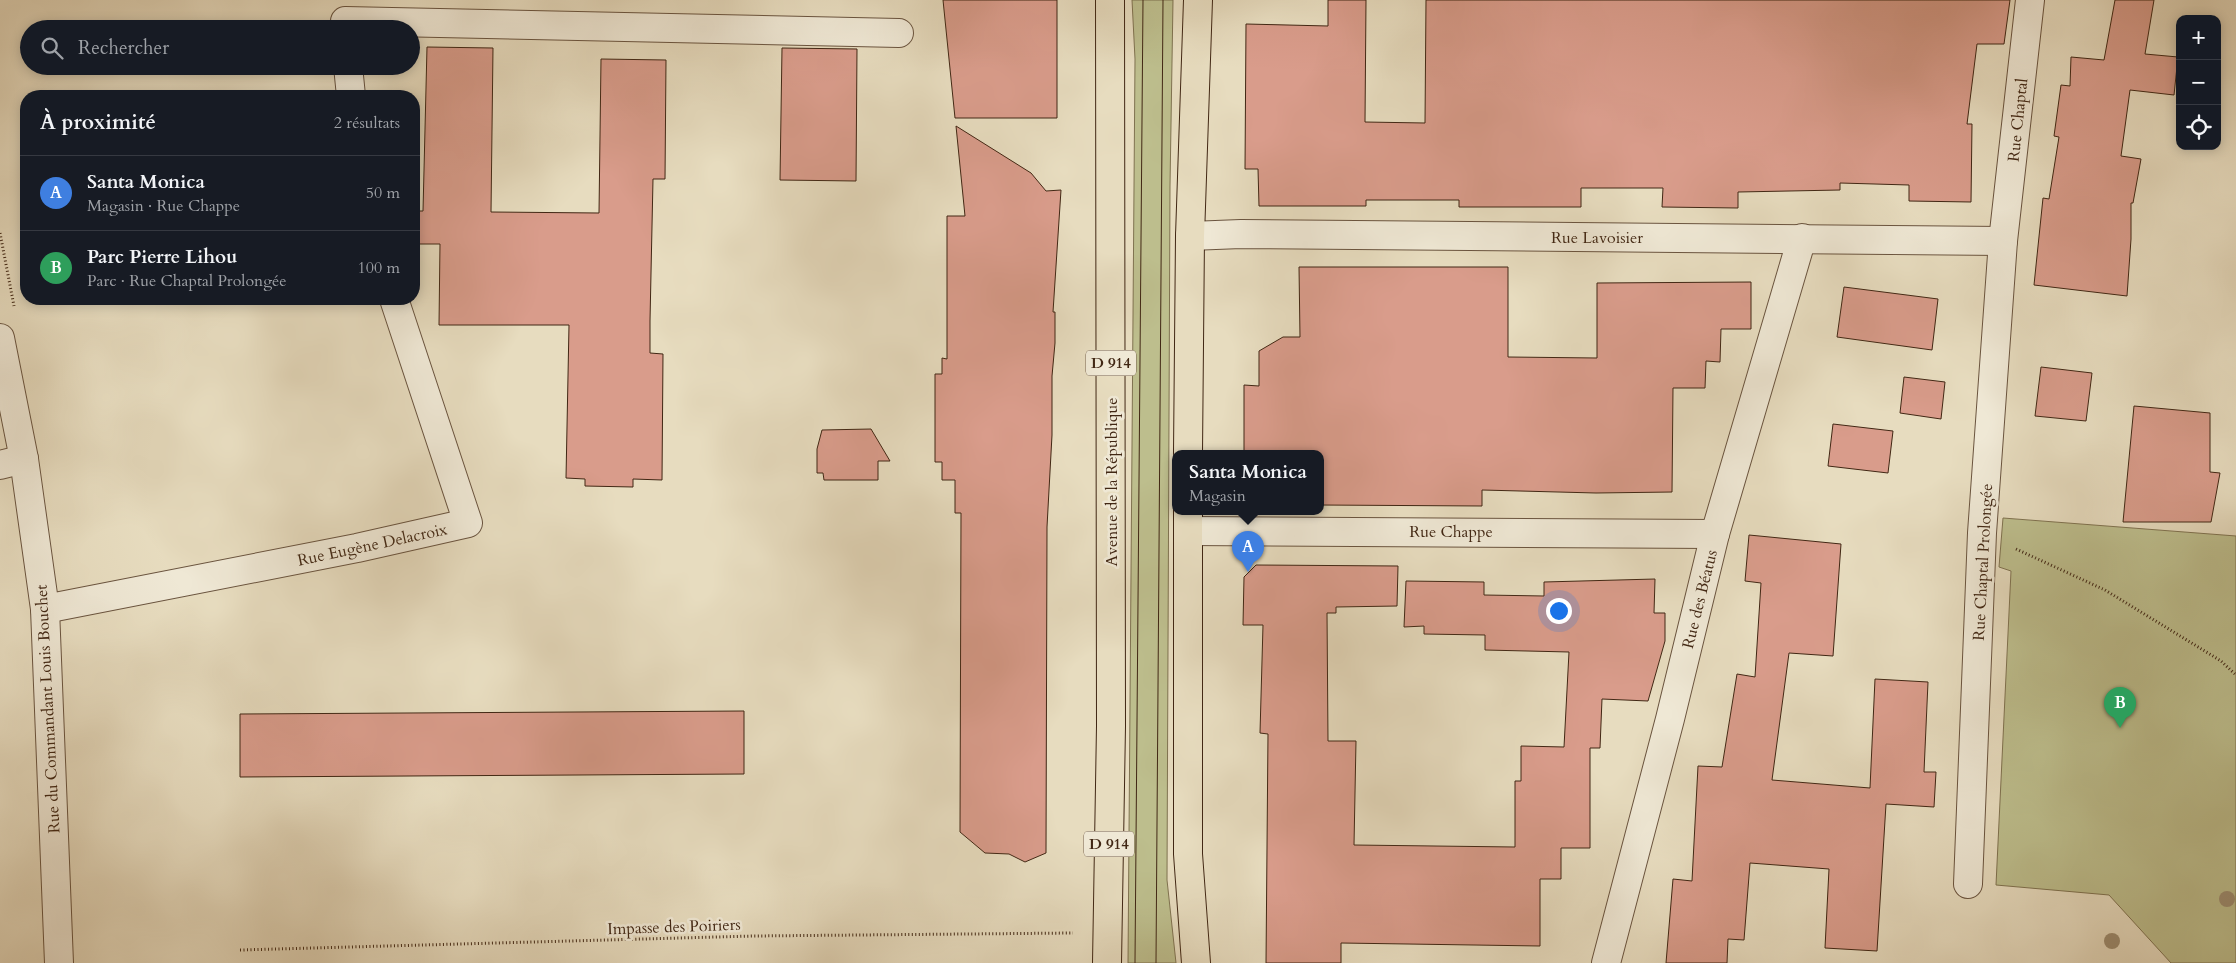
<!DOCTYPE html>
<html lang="fr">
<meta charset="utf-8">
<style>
body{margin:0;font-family:Cardo,serif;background:#20242c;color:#f1f3f6}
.controls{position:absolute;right:15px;top:15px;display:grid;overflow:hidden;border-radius:10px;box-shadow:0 2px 12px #0003}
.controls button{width:45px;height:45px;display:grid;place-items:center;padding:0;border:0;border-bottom:1px solid #363941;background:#171b24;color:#f1f3f6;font:25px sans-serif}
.you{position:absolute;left:1558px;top:610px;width:18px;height:18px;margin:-12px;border:4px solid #fff;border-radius:50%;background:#1a73e8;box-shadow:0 0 0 8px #1a73e833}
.badge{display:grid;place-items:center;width:32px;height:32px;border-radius:50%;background:#2563eb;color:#fff;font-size:16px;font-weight:700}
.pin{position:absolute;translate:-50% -41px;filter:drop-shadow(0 1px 2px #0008)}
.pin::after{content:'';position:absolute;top:26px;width:18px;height:15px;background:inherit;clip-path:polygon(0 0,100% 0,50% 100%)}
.popup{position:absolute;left:1172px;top:450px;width:152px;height:65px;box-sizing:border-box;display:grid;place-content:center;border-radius:10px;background:#171b24;filter:drop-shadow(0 1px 4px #0005);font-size:16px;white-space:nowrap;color:#9ea1a6}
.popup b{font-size:19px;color:#f1f3f6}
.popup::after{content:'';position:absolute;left:50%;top:100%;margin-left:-10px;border:10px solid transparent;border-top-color:#171b24}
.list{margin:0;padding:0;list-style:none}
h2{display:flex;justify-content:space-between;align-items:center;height:65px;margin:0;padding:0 20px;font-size:21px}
h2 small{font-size:16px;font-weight:400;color:#9ea1a6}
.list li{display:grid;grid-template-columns:32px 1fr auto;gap:15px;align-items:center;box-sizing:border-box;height:75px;padding:0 20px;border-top:1px solid #363941}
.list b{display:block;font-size:19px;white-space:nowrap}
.list p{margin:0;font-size:16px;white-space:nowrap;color:#9ea1a6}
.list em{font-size:16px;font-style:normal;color:#9ea1a6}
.icon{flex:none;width:28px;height:28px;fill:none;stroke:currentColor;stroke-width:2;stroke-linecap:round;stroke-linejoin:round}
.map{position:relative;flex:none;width:2236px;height:963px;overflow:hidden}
.search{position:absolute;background:#171b24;box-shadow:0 2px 12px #0003;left:20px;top:20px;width:400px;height:55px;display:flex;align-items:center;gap:12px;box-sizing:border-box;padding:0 18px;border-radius:28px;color:#9ea1a6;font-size:19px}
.panel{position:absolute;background:#171b24;box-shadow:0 2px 12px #0003;left:20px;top:90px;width:400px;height:215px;border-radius:20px}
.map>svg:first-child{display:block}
.green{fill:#bdbe8d;stroke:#7f7250}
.building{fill:#d99c8b;stroke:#412714}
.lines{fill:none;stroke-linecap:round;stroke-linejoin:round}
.minor-casing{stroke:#6a543f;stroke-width:30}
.major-casing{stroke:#412714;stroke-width:30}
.path{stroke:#412714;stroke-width:3;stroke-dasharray:1 2.5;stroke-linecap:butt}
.minor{stroke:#efe8d5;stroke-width:28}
.major{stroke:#e7dcbf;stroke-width:28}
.tram{stroke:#412714;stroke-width:1}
.tree{fill:#9d8d71}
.labels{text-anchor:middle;stroke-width:5;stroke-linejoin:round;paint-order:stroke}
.shield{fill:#efe8d5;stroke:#75614e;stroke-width:1}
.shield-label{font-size:15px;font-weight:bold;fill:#412714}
.street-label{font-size:16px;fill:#412714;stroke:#efe8d5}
</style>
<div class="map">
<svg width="2236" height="963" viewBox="0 0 2236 963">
<rect width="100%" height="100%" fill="#e7dcbf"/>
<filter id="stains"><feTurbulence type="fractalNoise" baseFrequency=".004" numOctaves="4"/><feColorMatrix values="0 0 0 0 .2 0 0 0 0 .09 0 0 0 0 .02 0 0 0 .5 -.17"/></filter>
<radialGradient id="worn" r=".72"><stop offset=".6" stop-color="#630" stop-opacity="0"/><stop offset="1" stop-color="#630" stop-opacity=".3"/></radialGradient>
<g class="green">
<polygon points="1132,0 1173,0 1170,186 1167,880 1176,963 1128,963 1135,59"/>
<polygon points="2003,518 2236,536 2236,963 2171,963 2109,895 1996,885 2011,571 1999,567"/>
</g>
<g class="building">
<polygon points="943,0 1057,0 1057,118 955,118"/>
<polygon points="1328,0 1366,0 1365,122 1425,123 1426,0 2010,0 2004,44 1977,44 1967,124 1972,124 1971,202 1909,201 1909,185 1840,183 1840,190 1738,192 1738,208 1662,207 1663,188 1581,188 1581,207 1459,207 1459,200 1366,200 1366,206 1259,206 1258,169 1245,169 1246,24 1328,26"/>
<polygon points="2115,0 2154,0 2145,54 2178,57 2174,95 2130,90 2121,156 2141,159 2133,203 2131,203 2131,239 2127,296 2034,285 2043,198 2049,199 2059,137 2054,136 2061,85 2070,86 2071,57 2104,60"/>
<polygon points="427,47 493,48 491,212 599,213 601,59 666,60 665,179 653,179 650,321 650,353 663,354 662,480 633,479 633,487 585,486 585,479 566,478 569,325 439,325 440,244 415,244 415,211 423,211"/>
<polygon points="782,48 857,49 856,181 780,180"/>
<polygon points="956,126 1031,173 1046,191 1061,190 1053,312 1055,312 1055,343 1052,376 1052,435 1047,527 1046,853 1025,862 1009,854 985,853 960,832 961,513 955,513 955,480 942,480 942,462 935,462 935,374 942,374 942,358 947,359 947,216 965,216"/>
<polygon points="1299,267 1508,267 1508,357 1597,358 1597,283 1751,282 1751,329 1721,329 1720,362 1706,361 1705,388 1673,388 1672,492 1596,493 1482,490 1482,506 1320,505 1320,453 1244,453 1244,385 1259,386 1259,351 1283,337 1300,337"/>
<polygon points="1844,287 1938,299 1932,350 1837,337"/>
<polygon points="2041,367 2092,373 2086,421 2035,416"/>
<polygon points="1904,377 1945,382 1941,419 1900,413"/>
<polygon points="2134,406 2210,413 2210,472 2220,473 2211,522 2123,522"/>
<polygon points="1833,424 1893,431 1888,473 1828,466"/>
<polygon points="871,429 890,461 878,461 878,480 824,480 823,473 817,473 817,449 822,430"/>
<polygon points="1749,535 1841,544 1833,656 1789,653 1772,780 1870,788 1875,679 1928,682 1924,772 1936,772 1934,807 1886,804 1877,951 1825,948 1829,869 1750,863 1744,940 1728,939 1727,963 1666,963 1673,879 1692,881 1698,766 1722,767 1737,674 1755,677 1761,583 1745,581"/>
<polygon points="1256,565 1398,566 1397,606 1336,607 1336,613 1327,613 1328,741 1356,741 1354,845 1515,847 1515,781 1521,781 1521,746 1564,747 1569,652 1485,650 1485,635 1424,634 1424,626 1404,627 1406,581 1484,582 1484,595 1544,596 1544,582 1655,579 1654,613 1665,613 1665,641 1648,701 1602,699 1600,748 1590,748 1590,848 1561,848 1561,879 1540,879 1540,946 1341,943 1341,963 1266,963 1268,734 1260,733 1263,625 1243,625 1244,577"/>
<polygon points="744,711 744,774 240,777 240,714"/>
</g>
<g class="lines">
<g class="minor-casing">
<g id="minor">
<polyline points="345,21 899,33"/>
<polyline points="348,66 351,96"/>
<polyline points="1190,236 1241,234 2003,241"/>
<polyline points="0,338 24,459 45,609 59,963"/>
<polyline points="0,465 24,459"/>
<polyline points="1188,531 1715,534"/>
<polyline points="45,609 357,548 468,523 394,299"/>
<polyline points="1968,884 1982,533 2003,241 2030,0"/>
<polyline points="1606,963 1670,719 1715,534 1802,238"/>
</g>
</g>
<g class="major-casing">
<g id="major">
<polyline points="1188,453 1190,236 1198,0"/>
<polyline points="1188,511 1188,854 1196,963"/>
<polyline points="1107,963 1111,726 1110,0"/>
</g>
</g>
<g class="path">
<polyline points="0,233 14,306"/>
<polyline points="2016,549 2105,590 2221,661 2236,675"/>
<polyline points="240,950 753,936 1073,933"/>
</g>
<use href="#minor" class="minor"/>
<use href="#major" class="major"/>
<g class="tram">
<polyline points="1135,963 1143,0"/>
<polyline points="1156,963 1163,0"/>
</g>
</g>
<g class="tree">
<circle cx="2227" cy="899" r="8"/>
<circle cx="2112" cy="941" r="8"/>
</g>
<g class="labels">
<g class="shield">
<rect x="1086" y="350.5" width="50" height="25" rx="4"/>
<rect x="1084" y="831.5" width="50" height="25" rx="4"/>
</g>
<g class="shield-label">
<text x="1111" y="368">D 914</text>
<text x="1109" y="849">D 914</text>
</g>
<g class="street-label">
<text transform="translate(2017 120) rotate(-84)" y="6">Rue Chaptal</text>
<text x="1597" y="243">Rue Lavoisier</text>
<text transform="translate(1111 482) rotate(-90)" y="6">Avenue de la République</text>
<text x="1451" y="537">Rue Chappe</text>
<text transform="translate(372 544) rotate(-12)" y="6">Rue Eugène Delacroix</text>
<text transform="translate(1982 562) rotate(-87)" y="6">Rue Chaptal Prolongée</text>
<text transform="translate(1699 599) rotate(-76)" y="6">Rue des Béatus</text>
<text transform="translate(47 709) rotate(-93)" y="6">Rue du Commandant Louis Bouchet</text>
<text transform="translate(674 926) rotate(-2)" y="6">Impasse des Poiriers</text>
</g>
</g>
<rect width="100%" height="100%" filter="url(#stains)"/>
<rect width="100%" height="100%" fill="url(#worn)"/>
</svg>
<div class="controls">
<button>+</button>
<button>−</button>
<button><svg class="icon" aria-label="locate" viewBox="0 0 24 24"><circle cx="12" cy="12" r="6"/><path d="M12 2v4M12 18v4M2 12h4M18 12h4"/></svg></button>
</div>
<div class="you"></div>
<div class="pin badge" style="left:1248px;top:572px;background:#3f7fe0">A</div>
<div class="popup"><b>Santa Monica</b>Magasin</div>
<div class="pin badge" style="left:2120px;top:728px;background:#2e9e5b">B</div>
<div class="search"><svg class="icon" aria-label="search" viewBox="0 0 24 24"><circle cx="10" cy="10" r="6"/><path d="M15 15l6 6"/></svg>Rechercher</div>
<section class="panel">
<h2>À proximité<small>2 résultats</small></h2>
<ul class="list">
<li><span class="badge" style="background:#3f7fe0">A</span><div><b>Santa Monica</b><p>Magasin · Rue Chappe</p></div><em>50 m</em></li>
<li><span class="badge" style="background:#2e9e5b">B</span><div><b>Parc Pierre Lihou</b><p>Parc · Rue Chaptal Prolongée</p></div><em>100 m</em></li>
</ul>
</section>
</div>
